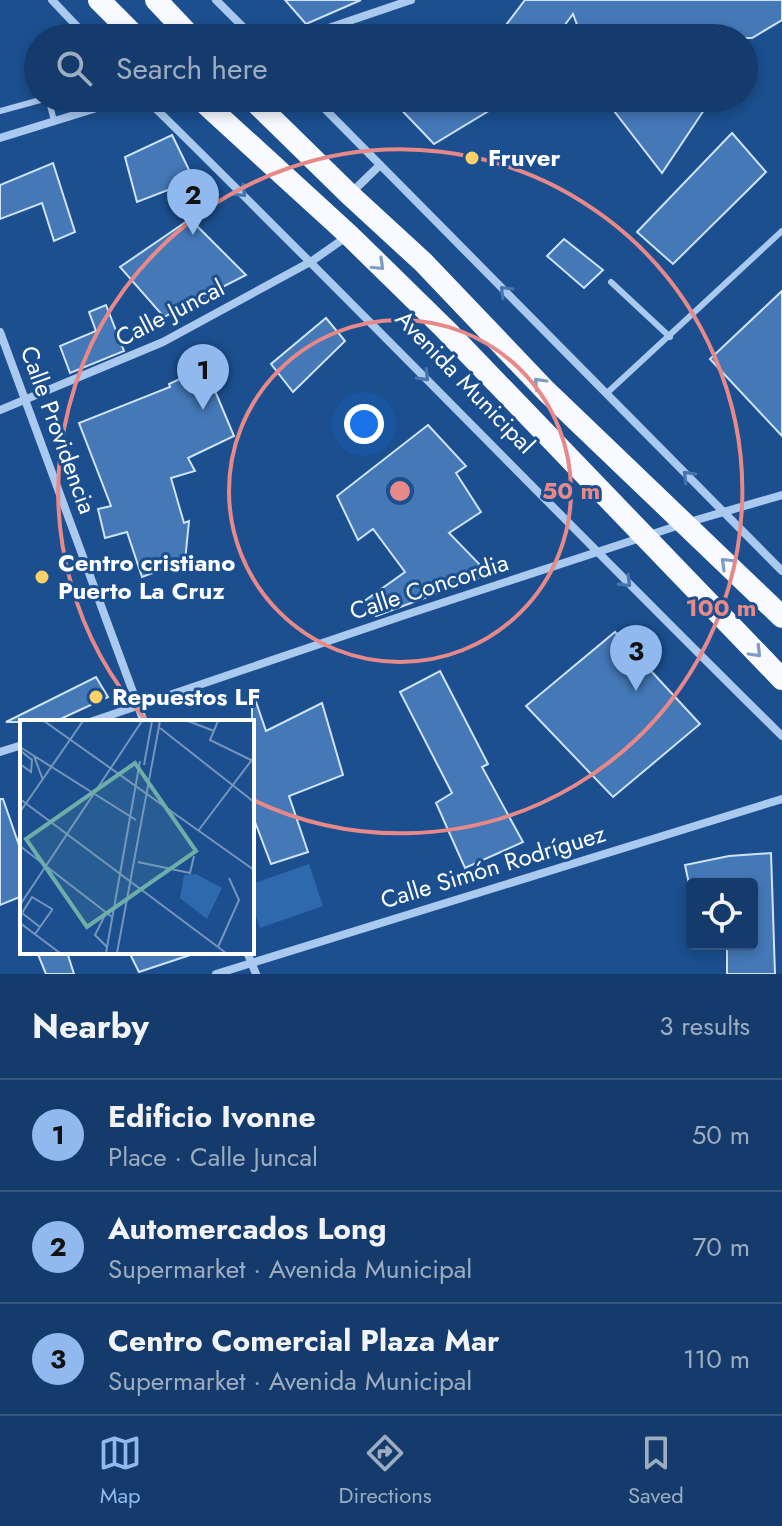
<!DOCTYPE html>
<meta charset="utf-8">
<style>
body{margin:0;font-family:Jost,sans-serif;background:#214673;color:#f1f3f6}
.controls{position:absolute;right:24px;bottom:24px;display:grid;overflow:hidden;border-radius:8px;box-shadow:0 4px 12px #0003}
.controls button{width:72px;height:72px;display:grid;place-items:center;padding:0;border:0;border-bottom:2px solid #33557e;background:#143b6b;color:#f1f3f6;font:40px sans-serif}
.you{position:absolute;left:364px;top:424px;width:28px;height:28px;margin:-20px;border:6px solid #fff;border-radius:50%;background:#1a73e8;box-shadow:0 0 0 12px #1a73e833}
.badge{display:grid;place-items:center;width:52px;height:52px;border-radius:50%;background:#90b9f0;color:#111;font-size:26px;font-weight:700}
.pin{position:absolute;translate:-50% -66px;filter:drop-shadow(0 2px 4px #0008)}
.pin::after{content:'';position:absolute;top:42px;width:28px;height:24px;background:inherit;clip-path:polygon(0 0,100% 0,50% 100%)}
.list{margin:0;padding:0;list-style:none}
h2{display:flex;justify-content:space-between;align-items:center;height:104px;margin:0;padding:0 32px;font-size:34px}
h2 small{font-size:26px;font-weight:400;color:#9dadc1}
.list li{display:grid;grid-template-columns:52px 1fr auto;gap:24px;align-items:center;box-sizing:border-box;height:112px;padding:0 32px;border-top:2px solid #33557e}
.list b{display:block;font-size:30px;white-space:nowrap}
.list p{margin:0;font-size:26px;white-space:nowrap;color:#9dadc1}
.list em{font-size:26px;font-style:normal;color:#9dadc1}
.icon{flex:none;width:44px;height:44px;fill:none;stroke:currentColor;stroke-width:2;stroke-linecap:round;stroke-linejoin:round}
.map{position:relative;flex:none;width:782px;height:974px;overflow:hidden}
.search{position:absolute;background:#143b6b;box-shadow:0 4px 12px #0003;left:24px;right:24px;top:24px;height:88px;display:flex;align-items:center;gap:20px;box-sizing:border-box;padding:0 28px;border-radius:44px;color:#9dadc1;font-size:30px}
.sheet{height:440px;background:#143b6b}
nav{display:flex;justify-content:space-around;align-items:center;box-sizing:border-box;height:112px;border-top:2px solid #33557e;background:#143b6b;font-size:22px;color:#9dadc1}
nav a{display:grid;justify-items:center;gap:4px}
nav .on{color:#90b9f0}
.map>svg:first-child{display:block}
.green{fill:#2e69ad}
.building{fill:#4478b7;stroke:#cfe3fa;stroke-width:2}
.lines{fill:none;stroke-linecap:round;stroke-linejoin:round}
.service{stroke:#a9c9ee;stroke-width:6}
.minor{stroke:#a9c9ee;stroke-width:8}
.trunk{stroke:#f8faff;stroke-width:22}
.oneway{stroke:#4674ac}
.oneway2{stroke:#7e9cc1}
.ring{fill:none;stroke:#e88989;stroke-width:4}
.poi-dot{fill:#ffd166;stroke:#1b4f8f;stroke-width:3}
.labels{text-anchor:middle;stroke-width:6;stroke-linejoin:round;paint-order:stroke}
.poi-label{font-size:24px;font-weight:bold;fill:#fff;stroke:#1b4f8f;text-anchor:start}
.street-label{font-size:24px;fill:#fff;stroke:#1b4f8f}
.inset-road{fill:none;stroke:#7695bc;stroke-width:2}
.view{fill:#6fada8;fill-opacity:0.15;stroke:#6fada8;stroke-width:4}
.inset-edge{fill:none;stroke:#fff;stroke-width:4}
.centre{fill:#e88989;stroke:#1b4f8f;stroke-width:4}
.ring-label{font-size:24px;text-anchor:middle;font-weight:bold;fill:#e88989;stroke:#1b4f8f;stroke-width:6;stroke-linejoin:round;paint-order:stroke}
</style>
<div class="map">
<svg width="782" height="974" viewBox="0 0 782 974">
<rect width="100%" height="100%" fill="#1b4f8f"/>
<polygon class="green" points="309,864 323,906 260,928 252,905 252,884"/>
<g class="building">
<polygon points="285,0 361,0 306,24"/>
<polygon points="525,0 782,0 782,20 752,38 582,38 573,14 555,38 524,38 506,25"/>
<polygon points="390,98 510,98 434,144"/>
<polygon points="604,98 712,98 662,173"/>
<polygon points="732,133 766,172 673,264 637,232"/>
<polygon points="172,135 194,180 137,202 125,157"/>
<polygon points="53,163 75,232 54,241 42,203 0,219 0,185"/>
<polygon points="190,219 246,275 164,317 120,267"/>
<polygon points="564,239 603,270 584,288 547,256"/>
<polygon points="782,291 782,436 710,359"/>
<polygon points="106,305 124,351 70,373 60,346 96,331 89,312"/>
<polygon points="326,318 345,341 293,392 271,364"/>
<polygon points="205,367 234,436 188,458 195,471 171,478 184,523 189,521 185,561 142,577 127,532 105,538 98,509 111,506 79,423 170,387 169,384"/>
<polygon points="428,425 466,466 456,473 481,512 449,533 489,574 376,616 363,602 405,572 373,529 358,540 337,496"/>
<polygon points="615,632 700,724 613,797 526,706"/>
<polygon points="440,671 488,764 482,767 523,842 465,868 436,803 452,793 400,692"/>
<polygon points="96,677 108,697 54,722 6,722"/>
<polygon points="252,699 255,699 266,731 322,703 343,775 289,796 308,852 271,864 252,814"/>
<polygon points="0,799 3,799 22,854 22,896 0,905"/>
<polygon points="771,853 775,974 727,974 727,944 752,944 752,884 689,884 685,865 729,856"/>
<polygon points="37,952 67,952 74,974 46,974"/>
<polygon points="129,952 189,952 190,955 139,972"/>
</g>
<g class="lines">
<g class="service">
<polyline points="0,111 44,99 49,101 54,121"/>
<polyline points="611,282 670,337"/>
<polyline points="607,393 782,231"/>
</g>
<g class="minor">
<polyline points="52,0 88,38"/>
<polyline points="216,0 254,38"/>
<polyline points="299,38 411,0"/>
<path d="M145 98C360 309 568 525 782 736"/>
<polyline points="314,98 782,571"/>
<polyline points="0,138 129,98"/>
<polyline points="350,194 380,165"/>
<polyline points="0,332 144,722"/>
<polyline points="0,410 163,342 312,261 349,235"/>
<polyline points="90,722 408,614 686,523 782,495"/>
<polyline points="0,752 22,745"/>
<polyline points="247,952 256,974"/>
<polyline points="216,974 782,799"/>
</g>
<g class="trunk">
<polyline points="99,0 137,38"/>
<polyline points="156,0 192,38"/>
<polyline points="199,98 349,235 445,329 782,679"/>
<polyline points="251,98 349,194 423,262 546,391 782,617"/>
</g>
</g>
<defs><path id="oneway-chevron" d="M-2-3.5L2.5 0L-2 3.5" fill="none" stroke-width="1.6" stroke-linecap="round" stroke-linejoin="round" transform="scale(2)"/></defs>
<g class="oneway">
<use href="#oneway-chevron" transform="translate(241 192) rotate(44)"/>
<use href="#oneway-chevron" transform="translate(505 291) rotate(-135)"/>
<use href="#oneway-chevron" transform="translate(424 376) rotate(46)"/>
<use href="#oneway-chevron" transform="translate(688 476) rotate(-134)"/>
<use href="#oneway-chevron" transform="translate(626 582) rotate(45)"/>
</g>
<g class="oneway2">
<use href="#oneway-chevron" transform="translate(379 265) rotate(44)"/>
<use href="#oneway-chevron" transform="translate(539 383) rotate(-134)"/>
<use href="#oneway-chevron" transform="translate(726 563) rotate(-136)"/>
<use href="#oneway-chevron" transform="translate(756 652) rotate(46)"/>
</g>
<g class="ring">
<circle cx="400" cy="491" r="171"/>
<path d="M146 720A342 342 0 1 1 253 800"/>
</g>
<g class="poi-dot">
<circle cx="472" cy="158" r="8"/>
<circle cx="42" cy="577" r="8"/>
<circle cx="96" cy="697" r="8"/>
</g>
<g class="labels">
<g class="poi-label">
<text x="488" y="166">Fruver</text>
<text x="58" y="571">Centro cristiano<tspan x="58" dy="28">Puerto La Cruz</tspan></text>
<text x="112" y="705">Repuestos LF</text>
</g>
<g class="street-label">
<text transform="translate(170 313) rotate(-27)" y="8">Calle Juncal</text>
<text transform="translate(465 382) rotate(46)" y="8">Avenida Municipal</text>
<text transform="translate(58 430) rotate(70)" y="8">Calle Providencia</text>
<text transform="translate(429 587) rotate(-18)" y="8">Calle Concordia</text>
<text transform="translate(493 867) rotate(-17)" y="8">Calle Simón Rodríguez</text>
</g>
</g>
<g transform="translate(20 720)">
<rect width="234" height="234" fill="#1b4f8f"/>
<path d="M176 154 202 168 187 199 160 178 164 155Z" fill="#2e69ad"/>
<path class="inset-road" d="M24 1 234 150M168 1 194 11M198 1 190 20 233 41M140 8 234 82M0 27 116 100M14 36 23 60M0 44 11 52 12 40 1 31M124 45 132 1M0 79 206 233M0 92 63 1M178 111 234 37M0 126 92 197M118 142 170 153 174 136M0 185 122 1M86 193 75 215 87 227M0 203 40 233M15 214 20 207 32 190V189L12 177 2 193 20 207M198 227 219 180 209 158M86 233 120 41M97 233 140 1"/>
<path class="view" d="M115 43 176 131 67 207 6 119Z"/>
<rect width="234" height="234" class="inset-edge"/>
</g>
<circle cx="400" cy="491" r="12" class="centre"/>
<g class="ring-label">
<text x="571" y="499">50 m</text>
<text x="721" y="616">100 m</text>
</g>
</svg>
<div class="controls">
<button><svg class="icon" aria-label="locate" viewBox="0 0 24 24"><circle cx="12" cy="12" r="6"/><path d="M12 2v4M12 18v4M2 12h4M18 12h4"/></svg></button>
</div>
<div class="you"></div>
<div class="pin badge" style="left:203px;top:410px">1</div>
<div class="pin badge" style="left:193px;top:235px">2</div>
<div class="pin badge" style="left:636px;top:691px">3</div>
<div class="search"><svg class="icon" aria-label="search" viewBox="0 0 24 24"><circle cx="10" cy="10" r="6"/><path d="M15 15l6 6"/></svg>Search here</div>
</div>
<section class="sheet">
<h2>Nearby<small>3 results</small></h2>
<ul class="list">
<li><span class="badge">1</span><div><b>Edificio Ivonne</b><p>Place · Calle Juncal</p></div><em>50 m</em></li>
<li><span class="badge">2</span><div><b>Automercados Long</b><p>Supermarket · Avenida Municipal</p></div><em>70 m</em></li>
<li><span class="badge">3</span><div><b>Centro Comercial Plaza Mar</b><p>Supermarket · Avenida Municipal</p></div><em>110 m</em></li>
</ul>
</section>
<nav>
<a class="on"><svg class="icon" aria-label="map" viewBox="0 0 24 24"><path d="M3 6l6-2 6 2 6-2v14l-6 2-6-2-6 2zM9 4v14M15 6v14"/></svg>Map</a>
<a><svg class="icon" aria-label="directions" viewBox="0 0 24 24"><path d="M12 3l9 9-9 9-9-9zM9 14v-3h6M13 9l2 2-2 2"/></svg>Directions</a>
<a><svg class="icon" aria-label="saved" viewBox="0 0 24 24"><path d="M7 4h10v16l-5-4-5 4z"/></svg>Saved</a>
</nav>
